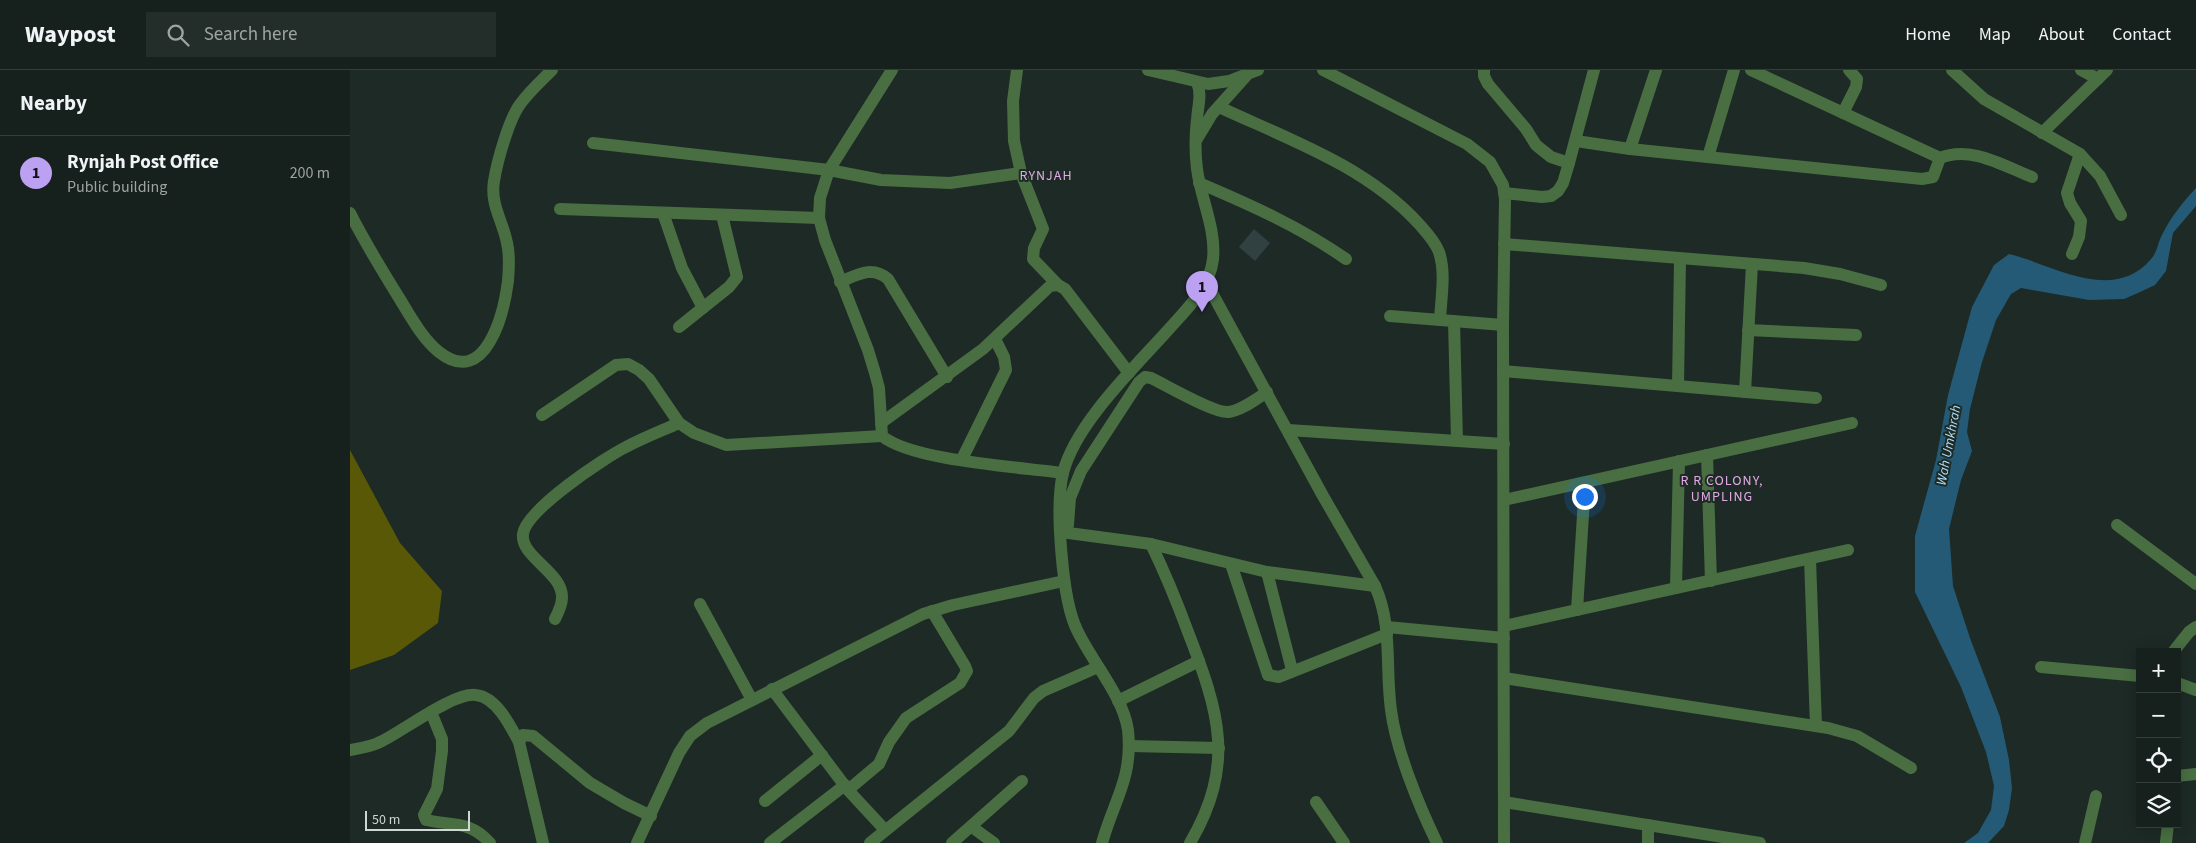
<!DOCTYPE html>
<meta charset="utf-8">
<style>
body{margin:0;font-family:"Source Sans 3",sans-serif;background:#232d29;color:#f1f3f6}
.controls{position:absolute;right:15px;bottom:15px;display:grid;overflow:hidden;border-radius:0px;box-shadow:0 2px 12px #0003}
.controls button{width:45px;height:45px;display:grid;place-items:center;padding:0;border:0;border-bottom:1px solid #353e3b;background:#16201c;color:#f1f3f6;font:25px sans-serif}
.scale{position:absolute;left:15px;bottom:12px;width:105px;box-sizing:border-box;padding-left:5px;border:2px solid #cfd7d4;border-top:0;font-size:14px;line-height:18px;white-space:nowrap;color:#cfd7d4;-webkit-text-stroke:4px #1d2a25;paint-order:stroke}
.you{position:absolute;left:1234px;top:426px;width:18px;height:18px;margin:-12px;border:4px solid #fff;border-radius:50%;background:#1a73e8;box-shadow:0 0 0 8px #1a73e833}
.badge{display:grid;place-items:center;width:32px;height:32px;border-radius:50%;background:#bca0f2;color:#111;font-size:16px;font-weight:700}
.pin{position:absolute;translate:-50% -41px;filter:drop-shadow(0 1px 2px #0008)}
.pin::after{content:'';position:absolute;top:26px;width:18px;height:15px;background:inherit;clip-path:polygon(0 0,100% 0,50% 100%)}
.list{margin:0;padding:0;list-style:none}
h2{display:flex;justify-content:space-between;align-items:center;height:65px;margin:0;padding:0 20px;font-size:21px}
h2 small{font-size:16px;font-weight:400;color:#9ea3a3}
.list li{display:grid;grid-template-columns:32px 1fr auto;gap:15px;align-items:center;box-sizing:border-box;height:75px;padding:0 20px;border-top:1px solid #353e3b}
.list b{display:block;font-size:19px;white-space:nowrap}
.list p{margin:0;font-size:16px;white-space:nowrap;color:#9ea3a3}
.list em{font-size:16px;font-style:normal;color:#9ea3a3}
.icon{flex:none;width:28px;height:28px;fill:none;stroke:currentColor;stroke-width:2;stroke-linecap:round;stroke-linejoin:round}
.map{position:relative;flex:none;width:1846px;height:773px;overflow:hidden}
header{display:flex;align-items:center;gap:30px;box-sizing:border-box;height:70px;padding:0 25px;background:#16201c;border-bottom:1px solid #353e3b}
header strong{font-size:24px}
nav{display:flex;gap:28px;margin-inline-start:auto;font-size:18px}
.search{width:350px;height:45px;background:#232d29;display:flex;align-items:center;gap:12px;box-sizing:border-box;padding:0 18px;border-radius:0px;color:#9ea3a3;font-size:19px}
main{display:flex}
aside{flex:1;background:#16201c}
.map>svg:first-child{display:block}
.forest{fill:#585806}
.water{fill:#245a75}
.building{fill:#314142}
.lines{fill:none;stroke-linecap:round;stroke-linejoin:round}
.minor{stroke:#486e42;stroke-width:12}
.labels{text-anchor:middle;stroke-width:4;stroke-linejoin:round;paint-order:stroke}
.neighbourhood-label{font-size:14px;letter-spacing:1px;fill:#e0a9e3;stroke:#1d2a25}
.water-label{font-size:14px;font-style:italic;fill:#b0def8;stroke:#1d2a25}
</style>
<header>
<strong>Waypost</strong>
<div class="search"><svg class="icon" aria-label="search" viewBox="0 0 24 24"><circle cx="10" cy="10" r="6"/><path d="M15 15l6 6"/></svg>Search here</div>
<nav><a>Home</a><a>Map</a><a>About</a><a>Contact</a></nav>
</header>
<main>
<aside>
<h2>Nearby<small></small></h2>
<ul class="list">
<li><span class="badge">1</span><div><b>Rynjah Post Office</b><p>Public building</p></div><em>200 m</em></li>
</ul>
</aside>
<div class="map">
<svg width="1846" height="773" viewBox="0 0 1846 773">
<rect width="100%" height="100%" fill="#1d2a25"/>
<polygon class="forest" points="0,380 50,473 92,521 88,553 44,585 0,600"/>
<path class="water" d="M1846 118V136L1823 163 1816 201 1805 215 1788 223 1774 229 1739 230 1671 218 1661 224 1646 250 1632 292 1620 339 1617 362 1622 381 1611 410 1599 459 1603 516 1620 568 1650 647 1659 690 1662 718 1659 740 1654 756 1638 773H1614L1628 763 1641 740 1644 716 1636 682 1611 617 1565 522V466L1586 390 1598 325 1622 237 1644 195 1659 184C1704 195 1763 234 1801 189 1807 183 1808 172 1812 165 1820 148 1833 132 1846 118Z"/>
<polygon class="building" points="904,159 920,173 905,191 889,177"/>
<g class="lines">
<g class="minor">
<path d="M542 0 479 100 470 128 469 148 475 170 518 280 525 303 529 318 532 366C562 391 671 397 713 403"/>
<polyline points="667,0 663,31 664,71 671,103 693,159 684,178 683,189 708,215"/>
<polyline points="798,0 858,14 879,11 908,0"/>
<polyline points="973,0 1117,74 1140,92 1153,115 1155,129 1153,255 1154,773"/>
<polyline points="1134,0 1134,6 1138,14 1176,59 1186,75 1201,87 1219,93"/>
<polyline points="1401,0 1590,88"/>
<polyline points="1602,0 1634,29 1730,84 1750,106 1771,145"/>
<polyline points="1731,0 1748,9"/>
<path d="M869 37C938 69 1016 96 1069 154 1076 162 1085 171 1089 182 1096 203 1091 228 1090 250"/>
<polyline points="1493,43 1506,17 1507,9 1499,0"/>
<polyline points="1692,63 1757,0"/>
<polyline points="847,69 862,44 896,6"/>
<path d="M1226 71 1280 79 1572 109 1583 107 1590 88C1620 75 1654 96 1682 107"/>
<polyline points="243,73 479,100 531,110 600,113 671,103"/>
<polyline points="1280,79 1306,0"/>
<polyline points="1358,87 1384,0"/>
<path d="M849 113C901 135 950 157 996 189"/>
<polyline points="1154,123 1192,127 1201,126 1208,121 1213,113 1219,93 1244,0"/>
<polyline points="210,139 469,148"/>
<path d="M0 143C15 173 33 202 51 231 62 249 73 269 89 282 136 319 154 242 158 211 159 199 160 185 157 173 153 151 140 135 144 111 147 92 159 48 171 33 180 21 191 11 202 0"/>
<polyline points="313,143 332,198 353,238"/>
<polyline points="1154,174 1454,198 1490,204 1531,215"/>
<polyline points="1722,184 1729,167 1731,151 1720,133 1717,123 1730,84"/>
<path d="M490 212C507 205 522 195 538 209L597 307"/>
<path d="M856 212 973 426 1025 516C1043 556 1035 597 1041 640 1046 680 1069 736 1087 773"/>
<polyline points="1040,246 1153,255"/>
<polyline points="1104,251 1107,371"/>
<polyline points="329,257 379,217 387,207 372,145"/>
<polyline points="1398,260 1506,265"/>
<polyline points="1153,301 1466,328"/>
<polyline points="1328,316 1330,189"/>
<polyline points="1395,322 1402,194"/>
<polyline points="192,345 266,295 278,294 289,300 299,309 329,353 344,363 376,375 532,366"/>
<polyline points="531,353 633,279 700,216 708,215 715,219 779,303"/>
<polyline points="938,360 1154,374"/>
<polyline points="1357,385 1361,511"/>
<polyline points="612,389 656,300 654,287 645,269"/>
<polyline points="1154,430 1502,353"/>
<path d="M718 455 720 428 731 401 789 312 795 307 801 308C816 315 865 344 879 342 892 340 906 329 917 322"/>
<polyline points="1767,455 1846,514"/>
<polyline points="711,462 801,474 917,502 1025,516"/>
<path d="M801 474C815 503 827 532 838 562 869 642 886 694 840 773"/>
<polyline points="1460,489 1466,656"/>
<polyline points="881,494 918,605 929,607 1037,564"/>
<polyline points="917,502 942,600"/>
<polyline points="1326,518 1329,391"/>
<polyline points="350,534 402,630"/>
<polyline points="1227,540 1235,413"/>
<path d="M205 549C208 543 212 535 212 528 213 502 170 487 173 464 176 440 254 388 276 377 293 368 311 361 329 353"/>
<polyline points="1154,556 1498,480"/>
<polyline points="1037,557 1154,568"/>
<polyline points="1823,582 1839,562 1846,557"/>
<polyline points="1691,597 1790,606"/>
<polyline points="1154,608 1478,658 1507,666 1561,698"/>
<polyline points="1827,613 1846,620"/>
<polyline points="422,619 498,720 535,760"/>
<polyline points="768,631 849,591"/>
<path d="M81 642 92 669V681L87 719 74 745 76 750C102 756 120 750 140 773"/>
<polyline points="169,672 173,665 183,666 240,713 274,733 301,746"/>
<polyline points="779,676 869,678"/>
<path d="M0 680C10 678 21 677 30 672 52 662 103 622 126 625 146 627 160 655 169 672L193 773"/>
<polyline points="1827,706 1846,704"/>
<polyline points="498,720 529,694 539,672 556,648 610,613 617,601 615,596 582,541"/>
<polyline points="415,731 472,685"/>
<polyline points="966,732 994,773"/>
<polyline points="1154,732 1410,773"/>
<polyline points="622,757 644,773"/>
<polyline points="1816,772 1818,754"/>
<polyline points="287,773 329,683 340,666 357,653 573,544 603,535 714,511"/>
<polyline points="420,773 495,715"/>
<polyline points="520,773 659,661 684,628 693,621 748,597"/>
<polyline points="602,773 672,711"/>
<path d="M752 773C764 730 783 708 778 660 773 626 742 592 727 560 712 530 705 436 713 403 725 354 785 297 819 259 837 239 860 217 863 189 866 158 851 130 847 99 845 83 845 66 847 49 848 35 852 25 847 12"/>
<polyline points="1298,773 1298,755"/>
<polyline points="1735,773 1746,726"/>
</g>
</g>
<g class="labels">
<g class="neighbourhood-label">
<text x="696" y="110">RYNJAH</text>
<text x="1372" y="415">R R COLONY,<tspan x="1372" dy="16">UMPLING</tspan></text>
</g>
<g class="water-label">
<text transform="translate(1598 375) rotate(-79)" y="5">Wah Umkhrah</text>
</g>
</g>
</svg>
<div class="controls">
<button>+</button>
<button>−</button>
<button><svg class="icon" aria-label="locate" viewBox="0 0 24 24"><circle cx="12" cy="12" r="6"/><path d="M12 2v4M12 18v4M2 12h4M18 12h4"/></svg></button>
<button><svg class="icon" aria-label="layers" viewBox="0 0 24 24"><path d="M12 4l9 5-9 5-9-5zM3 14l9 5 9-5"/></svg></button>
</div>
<div class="scale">50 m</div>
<div class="you"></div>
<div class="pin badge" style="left:852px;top:242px">1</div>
</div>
</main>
